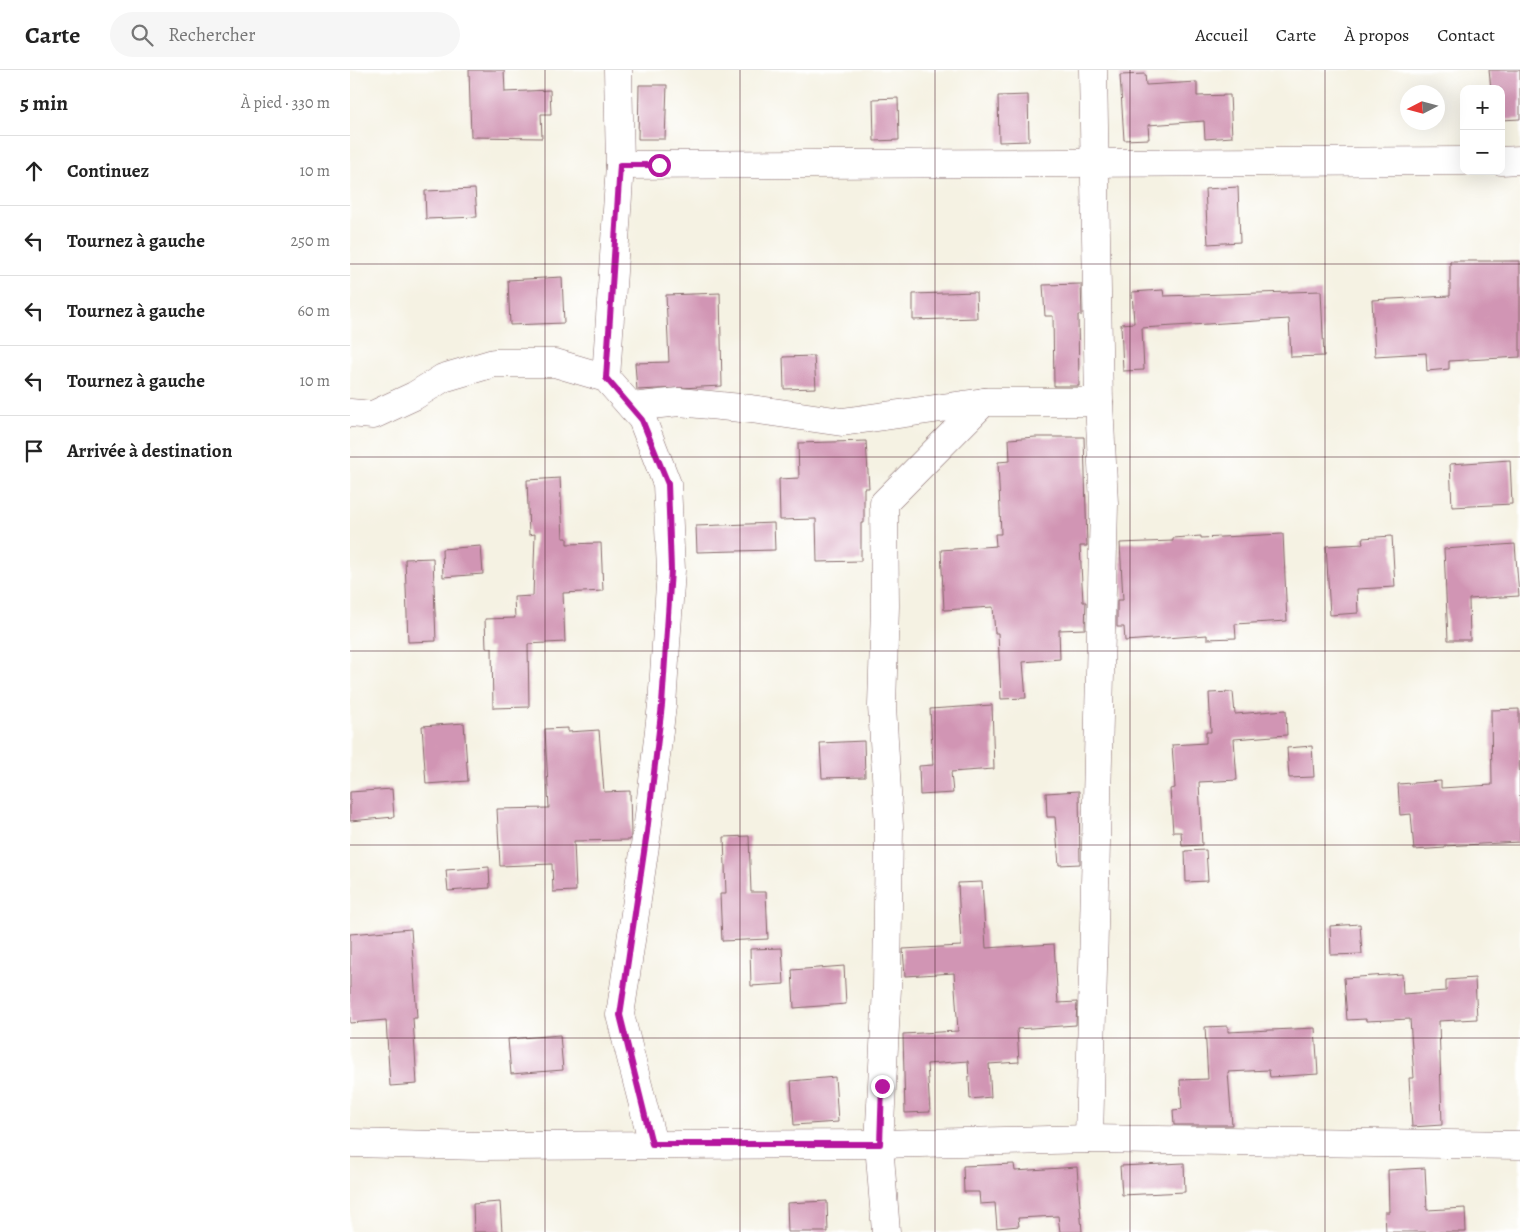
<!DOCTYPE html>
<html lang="fr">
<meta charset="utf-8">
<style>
body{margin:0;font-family:Alegreya,serif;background:#f6f6f6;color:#222}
.controls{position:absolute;right:15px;top:15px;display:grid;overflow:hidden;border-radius:10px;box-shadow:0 5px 20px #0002}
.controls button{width:45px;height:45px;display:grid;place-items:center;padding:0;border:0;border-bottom:1px solid #e0e0e0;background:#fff;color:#222;font:25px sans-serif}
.compass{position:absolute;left:1050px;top:15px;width:45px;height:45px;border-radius:50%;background:#fff;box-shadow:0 5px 20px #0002;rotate:264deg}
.stop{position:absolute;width:15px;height:15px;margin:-11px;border:4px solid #b5179e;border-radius:50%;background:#fff}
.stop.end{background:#b5179e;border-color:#fff;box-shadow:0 1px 5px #0008}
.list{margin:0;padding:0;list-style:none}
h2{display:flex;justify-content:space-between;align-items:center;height:65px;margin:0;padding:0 20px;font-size:21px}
h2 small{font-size:16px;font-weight:400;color:#767676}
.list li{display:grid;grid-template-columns:32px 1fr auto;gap:15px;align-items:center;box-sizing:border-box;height:70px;padding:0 20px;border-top:1px solid #e0e0e0}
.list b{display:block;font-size:19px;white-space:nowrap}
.list em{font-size:16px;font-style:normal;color:#767676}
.icon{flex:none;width:28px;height:28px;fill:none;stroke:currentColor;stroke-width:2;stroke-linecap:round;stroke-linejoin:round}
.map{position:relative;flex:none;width:1170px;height:1162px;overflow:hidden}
header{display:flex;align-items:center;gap:30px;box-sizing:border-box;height:70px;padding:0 25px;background:#fff;border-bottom:1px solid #e0e0e0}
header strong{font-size:24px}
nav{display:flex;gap:28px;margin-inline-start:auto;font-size:18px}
.search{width:350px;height:45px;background:#f6f6f6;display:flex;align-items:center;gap:12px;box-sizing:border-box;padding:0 18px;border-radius:28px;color:#767676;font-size:19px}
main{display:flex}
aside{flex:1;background:#fff}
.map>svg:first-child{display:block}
.building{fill:#d195b4}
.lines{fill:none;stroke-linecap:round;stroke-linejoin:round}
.minor-casing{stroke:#86696b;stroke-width:29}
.minor{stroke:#fff;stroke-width:28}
.route{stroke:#b5179e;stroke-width:6}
.grid{fill:none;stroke:#4a1f2b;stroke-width:1;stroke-opacity:0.55}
</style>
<header>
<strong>Carte</strong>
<div class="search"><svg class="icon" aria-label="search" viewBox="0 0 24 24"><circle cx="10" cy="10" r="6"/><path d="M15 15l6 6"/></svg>Rechercher</div>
<nav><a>Accueil</a><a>Carte</a><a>À propos</a><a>Contact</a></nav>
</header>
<main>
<aside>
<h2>5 min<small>À pied · 330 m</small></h2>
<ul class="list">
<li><svg class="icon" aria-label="ahead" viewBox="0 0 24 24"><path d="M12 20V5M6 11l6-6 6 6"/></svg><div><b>Continuez</b></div><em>10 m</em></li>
<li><svg class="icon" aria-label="left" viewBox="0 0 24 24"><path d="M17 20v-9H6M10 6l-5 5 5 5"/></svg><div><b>Tournez à gauche</b></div><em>250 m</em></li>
<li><svg class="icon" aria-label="left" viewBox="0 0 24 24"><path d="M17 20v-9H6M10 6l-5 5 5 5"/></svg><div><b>Tournez à gauche</b></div><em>60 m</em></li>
<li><svg class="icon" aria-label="left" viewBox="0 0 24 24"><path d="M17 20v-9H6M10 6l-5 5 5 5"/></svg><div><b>Tournez à gauche</b></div><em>10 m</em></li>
<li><svg class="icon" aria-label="arrive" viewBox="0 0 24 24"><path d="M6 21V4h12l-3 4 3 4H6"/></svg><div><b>Arrivée à destination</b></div></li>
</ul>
</aside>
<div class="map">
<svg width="1170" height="1162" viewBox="0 0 1170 1162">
<rect width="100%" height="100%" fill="#fff"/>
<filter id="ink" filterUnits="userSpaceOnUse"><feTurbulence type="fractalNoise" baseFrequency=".02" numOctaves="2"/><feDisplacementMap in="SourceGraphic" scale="10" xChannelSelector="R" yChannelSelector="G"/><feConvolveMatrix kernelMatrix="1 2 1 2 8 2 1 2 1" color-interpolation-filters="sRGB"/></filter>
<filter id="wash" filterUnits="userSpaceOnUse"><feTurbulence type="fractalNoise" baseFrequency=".0096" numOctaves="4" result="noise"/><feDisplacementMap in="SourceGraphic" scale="20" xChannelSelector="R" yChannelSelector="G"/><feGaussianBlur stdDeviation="1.12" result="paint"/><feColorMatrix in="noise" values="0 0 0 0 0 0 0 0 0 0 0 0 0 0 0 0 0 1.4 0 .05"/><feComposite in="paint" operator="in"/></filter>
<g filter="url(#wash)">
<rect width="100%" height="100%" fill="#f5f2e3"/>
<g id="blocks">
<g class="building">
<polygon points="119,0 154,0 155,22 200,20 201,44 191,44 192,68 121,67"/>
<polygon points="1139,0 1170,0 1170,49 1151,50 1151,19 1141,19"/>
<polygon points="795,4 796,15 847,12 847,26 880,25 882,67 855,69 854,51 798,55 799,69 774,70 770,5"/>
<polygon points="289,15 317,15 315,69 288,69"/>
<polygon points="678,25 679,71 649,72 648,26"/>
<polygon points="548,28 549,70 524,71 523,29"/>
<polygon points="888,117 890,172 858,174 855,119"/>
<polygon points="125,119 127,147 76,149 75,121"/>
<polygon points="1100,191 1170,191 1170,287 1099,291 1099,299 1077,301 1076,283 1025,286 1022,230 1100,226"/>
<polygon points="212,207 214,253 160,255 158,210"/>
<polygon points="731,214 732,245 728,245 729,316 704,316 703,246 695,246 693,215"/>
<polygon points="813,220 814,226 971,221 974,286 941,287 939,249 792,258 794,300 773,301 771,254 784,253 782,222"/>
<polygon points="626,222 627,248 563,250 563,224"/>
<polygon points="370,223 372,316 287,320 285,293 319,292 316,225"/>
<polygon points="464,286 466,318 434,319 433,287"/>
<polygon points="686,367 734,367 737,476 730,476 733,532 736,532 735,559 709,560 710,589 673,592 676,628 651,629 648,563 645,563 643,537 594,540 591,480 646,476 645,464 651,464 648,392 660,391 659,369"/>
<polygon points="516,371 519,418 514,418 514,453 511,453 511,491 467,492 466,449 430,450 429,409 449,408 448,373"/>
<polygon points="1160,390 1162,434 1102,437 1100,394"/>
<polygon points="210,408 213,468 217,468 217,474 251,473 253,521 213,523 215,572 178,574 179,637 143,638 142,578 136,578 135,549 165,548 164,527 183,526 185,464 179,465 177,410"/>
<polygon points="424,453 425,480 347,482 346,456"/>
<polygon points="933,464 937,551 885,554 886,568 857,569 857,565 775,571 774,557 767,557 767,530 773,530 770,473 823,471 823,468 851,466 851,468"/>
<polygon points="1042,466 1045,517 1007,519 1008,543 980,545 976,476 1013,474 1012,468"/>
<polygon points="1165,474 1169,526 1119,529 1120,570 1098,570 1094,479"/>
<polygon points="131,476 133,504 93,507 92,479"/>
<polygon points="83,488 86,571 58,572 55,489"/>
<polygon points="883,622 885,644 936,640 937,665 884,669 887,710 849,712 852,775 832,776 831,762 823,762 820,719 825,718 822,675 856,673 856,662 861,662 859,623"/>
<polygon points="642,635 644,699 601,702 603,723 570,725 569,696 583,695 580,639"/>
<polygon points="1169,639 1170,772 1095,776 1095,778 1064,780 1061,744 1050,745 1048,714 1091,711 1091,718 1142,715 1141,640"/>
<polygon points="114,653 118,711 76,714 72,656"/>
<polygon points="218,658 218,662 249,660 254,722 280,721 281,765 280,770 224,771 226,821 203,822 202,794 150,796 147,739 199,738 195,659"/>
<polygon points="514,671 515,707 472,708 470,673"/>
<polygon points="962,676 964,707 939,708 937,678"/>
<polygon points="42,719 44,747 0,751 0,722"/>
<polygon points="729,721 730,794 709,795 705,747 697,747 696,723"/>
<polygon points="399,766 401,822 416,822 418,869 372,871 370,824 376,824 374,767"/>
<polygon points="856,780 858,811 836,812 835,781"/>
<polygon points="139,797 140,818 98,821 96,800"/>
<polygon points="632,812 636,878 704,874 708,933 727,932 726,955 667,959 669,992 639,994 641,1027 620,1029 618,991 577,994 580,1042 555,1043 553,964 608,961 604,903 555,906 553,879 611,876 608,813"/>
<polygon points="1010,854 1012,884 981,885 980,856"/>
<polygon points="61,859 67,948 63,948 67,1014 40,1016 36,950 0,953 0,864"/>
<polygon points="432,878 434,914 401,916 400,879"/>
<polygon points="494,896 496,934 444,938 442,900"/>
<polygon points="1052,904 1053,924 1096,921 1096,910 1125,908 1127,949 1089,951 1092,1055 1062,1057 1059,1008 1064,1008 1060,949 1016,951 1016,949 997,950 994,908"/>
<polygon points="878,956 878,962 965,958 968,1004 920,1007 919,1000 878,1002 882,1055 824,1055 823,1040 832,1039 830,1010 858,1009 855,957"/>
<polygon points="210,965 213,1000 161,1004 158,969"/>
<polygon points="485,1007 488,1052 444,1055 441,1011"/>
<polygon points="834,1093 835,1122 772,1125 770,1096"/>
<polygon points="664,1094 665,1101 727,1097 732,1162 710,1162 708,1146 668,1148 669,1156 647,1158 645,1133 630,1134 629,1122 614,1122 613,1096"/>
<polygon points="1075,1098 1077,1140 1115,1138 1116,1162 1036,1162 1035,1142 1039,1142 1038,1100"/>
<polygon points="477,1131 478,1162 438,1162 437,1133"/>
<polygon points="150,1132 152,1162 124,1162 123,1134"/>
</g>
</g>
</g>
<g filter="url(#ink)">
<use href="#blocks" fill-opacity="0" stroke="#86696b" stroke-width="1"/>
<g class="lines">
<g class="minor-casing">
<g id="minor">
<polyline points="1151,91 1170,90"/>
<polyline points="270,95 1114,91"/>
<polyline points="256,308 270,95 268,0"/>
<polyline points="282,337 329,332 401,339 492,352 634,332"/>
<polyline points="0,343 23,345 64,326 93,308 144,293 205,293 256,308 292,349 317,414 321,500 312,635 297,762 270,945 303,1074"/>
<polyline points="739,1069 754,434 749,332 743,0"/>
<polyline points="0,1073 131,1076 529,1074 739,1069 1170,1075"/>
<polyline points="536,1162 529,1074 537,918 539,756 532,636 535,536 534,433 634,332 749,332"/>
</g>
</g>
<use href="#minor" class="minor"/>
</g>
</g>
<g class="lines" filter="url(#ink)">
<polyline class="route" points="309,95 270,95 256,308 292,350 318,414 321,500 312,635 297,762 270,945 302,1074 530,1074 532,1016"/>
</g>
<path class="grid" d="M195 0V1162M390 0V1162M585 0V1162M780 0V1162M975 0V1162M0 194H1170M0 387H1170M0 581H1170M0 775H1170M0 968H1170"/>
</svg>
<div class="controls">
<button>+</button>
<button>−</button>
</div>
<svg class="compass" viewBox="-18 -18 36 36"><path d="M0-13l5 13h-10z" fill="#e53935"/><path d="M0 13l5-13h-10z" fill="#767676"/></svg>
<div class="stop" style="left:309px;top:95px"></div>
<div class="stop end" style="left:532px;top:1016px"></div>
</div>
</main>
